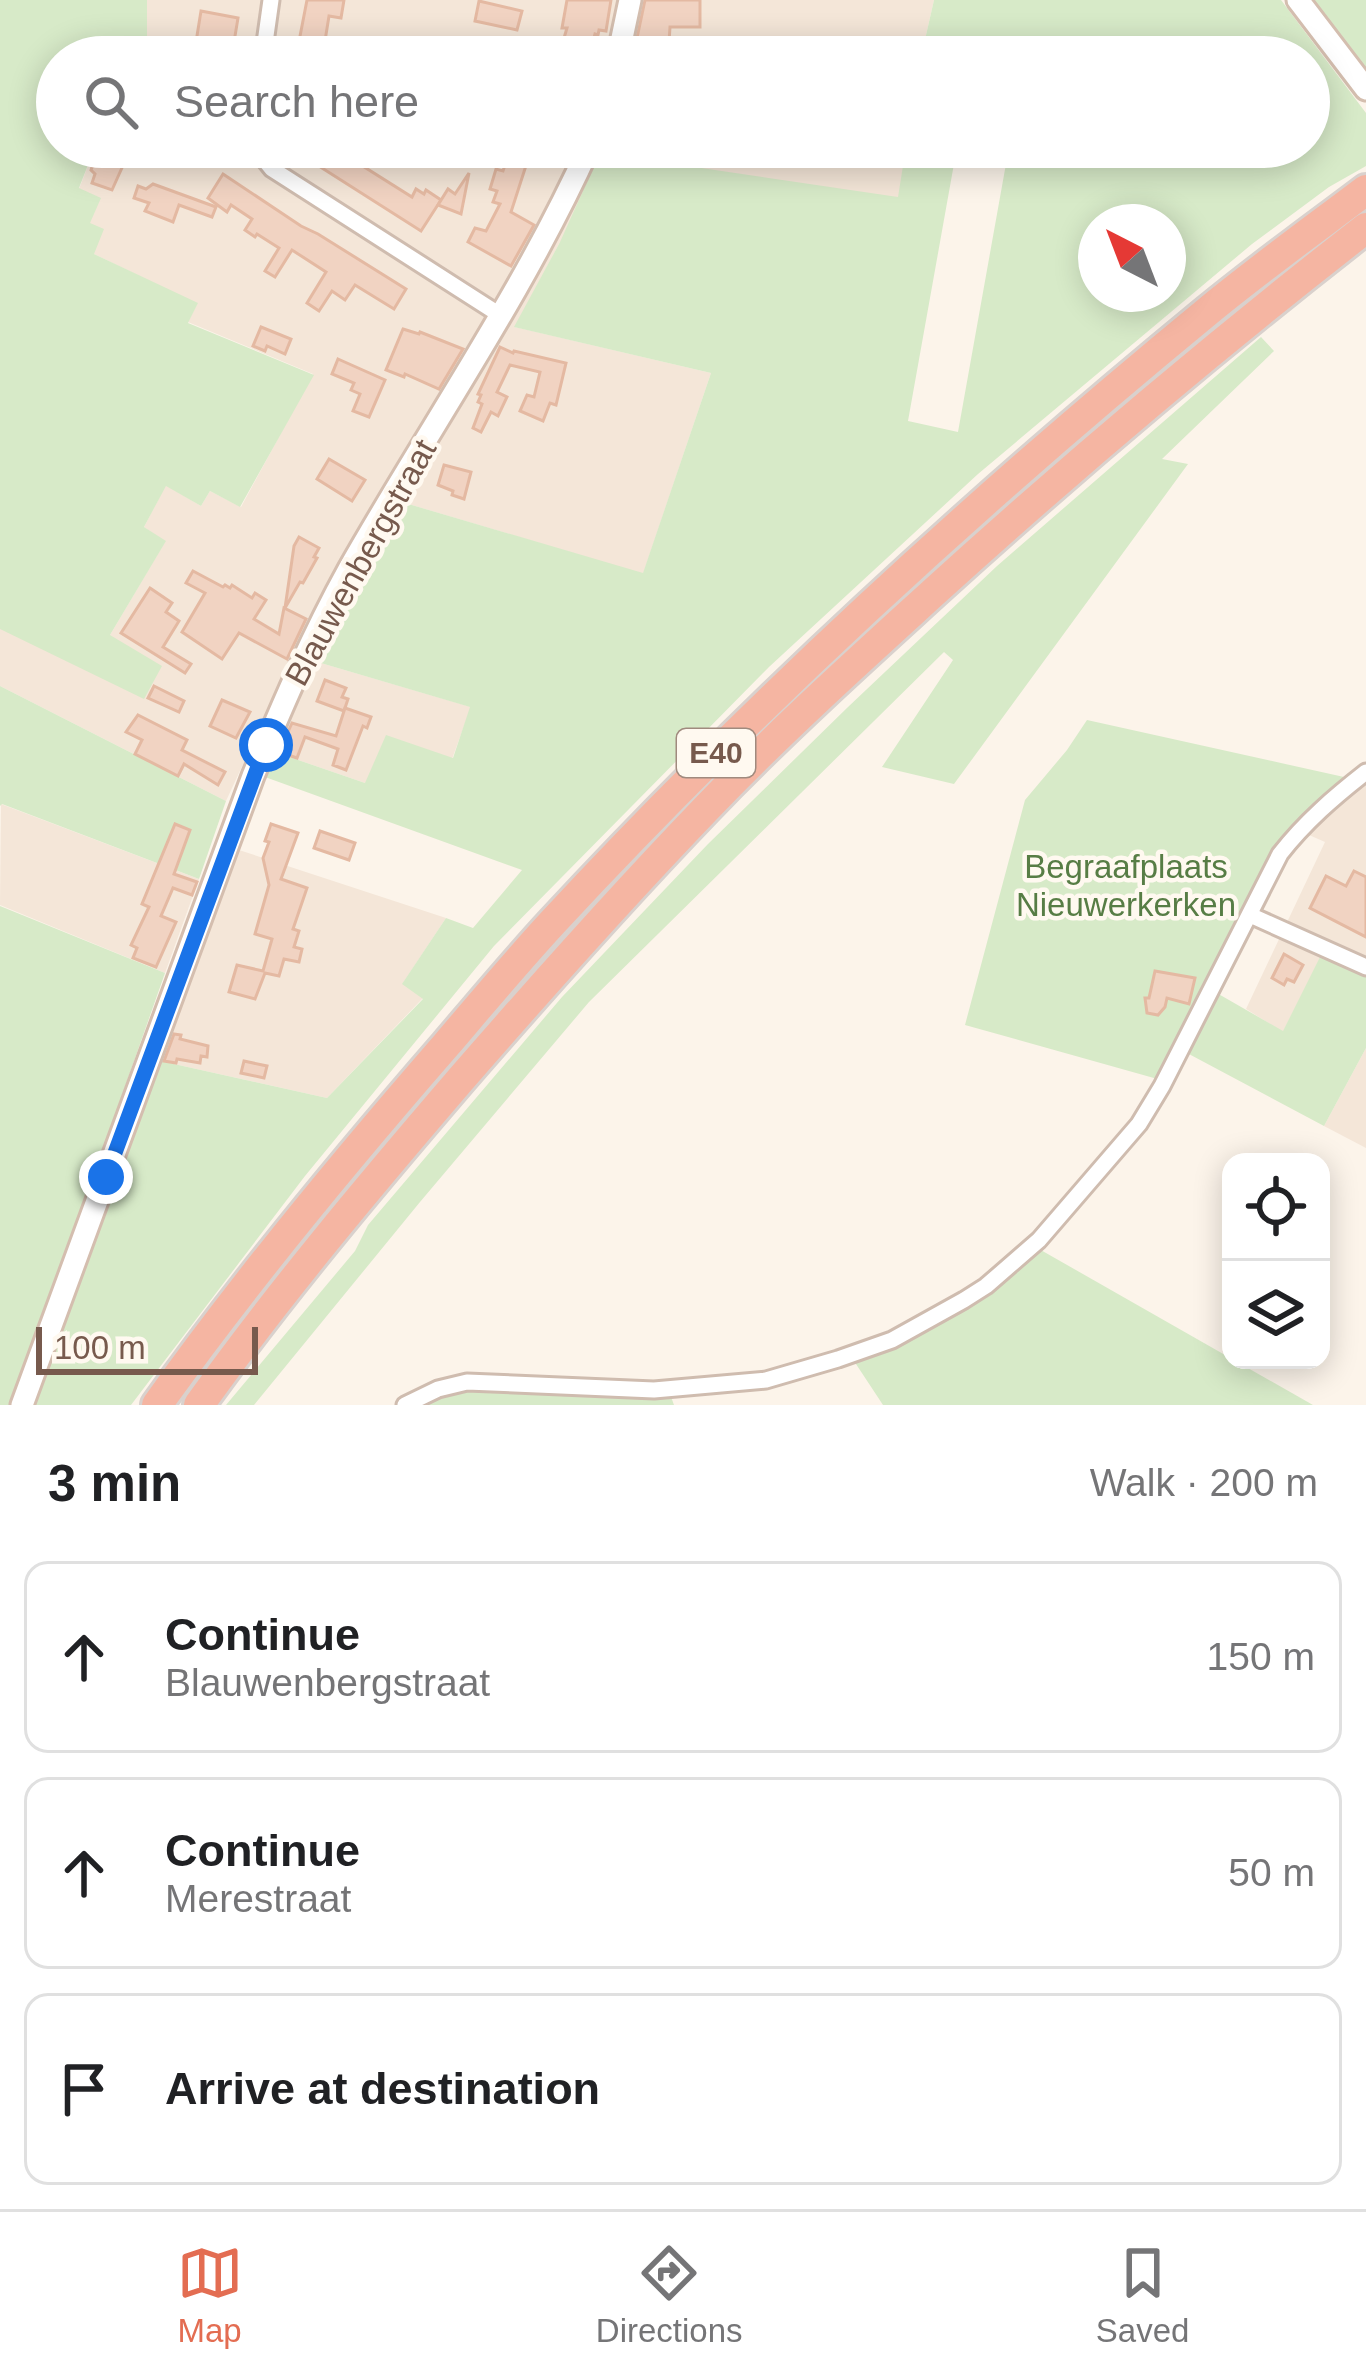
<!DOCTYPE html>
<meta charset="utf-8">
<style>
body{margin:0;font-family:Arial,sans-serif;background:#f6f6f6;color:#202124}
.controls{position:absolute;right:36px;bottom:36px;display:grid;overflow:hidden;border-radius:24px;box-shadow:0 6px 30px #0003}
.controls button{width:108px;height:108px;display:grid;place-items:center;padding:0;border:0;border-bottom:3px solid #e0e0e0;background:#fff;color:#202124;font:60px sans-serif}
.compass{position:absolute;left:1078px;top:204px;width:108px;height:108px;border-radius:50%;background:#fff;box-shadow:0 6px 30px #0003;rotate:318deg}
.scale{position:absolute;left:36px;bottom:30px;width:222px;box-sizing:border-box;padding-left:12px;border:6px solid #775a4d;border-top:0;font-size:33px;line-height:42px;white-space:nowrap;color:#775a4d;-webkit-text-stroke:9px #fff9f0;paint-order:stroke}
.stop{position:absolute;width:36px;height:36px;margin:-27px;border:9px solid #1a73e8;border-radius:50%;background:#fff}
.stop.end{background:#1a73e8;border-color:#fff;box-shadow:0 3px 12px #0008}
.list{margin:0;padding:0;list-style:none}
h2{display:flex;justify-content:space-between;align-items:center;height:156px;margin:0;padding:0 48px;font-size:51px}
h2 small{font-size:39px;font-weight:400;color:#757577}
.list li{display:grid;grid-template-columns:78px 1fr auto;gap:36px;align-items:center;box-sizing:border-box;height:192px;margin:0 24px 24px;padding:0 24px;border:3px solid #e0e0e0;border-radius:24px}
.list b{display:block;font-size:45px;white-space:nowrap}
.list p{margin:0;font-size:39px;white-space:nowrap;color:#757577}
.list em{font-size:39px;font-style:normal;color:#757577}
.icon{flex:none;width:66px;height:66px;fill:none;stroke:currentColor;stroke-width:2;stroke-linecap:round;stroke-linejoin:round}
.map{position:relative;flex:none;width:1366px;height:1405px;overflow:hidden}
.search{position:absolute;background:#fff;box-shadow:0 6px 30px #0003;left:36px;right:36px;top:36px;height:132px;display:flex;align-items:center;gap:30px;box-sizing:border-box;padding:0 42px;border-radius:66px;color:#757577;font-size:45px}
.sheet{height:804px;background:#fff}
nav{display:flex;justify-content:space-around;align-items:center;box-sizing:border-box;height:168px;border-top:3px solid #e0e0e0;background:#fff;font-size:33px;color:#757577}
nav a{display:grid;justify-items:center;gap:6px}
nav .on{color:#e36d52}
.map>svg:first-child{display:block}
.residential{fill:#f4e6d8}
.green{fill:#d7eac8;fill-rule:evenodd}
.building{fill:#f1d3c2;stroke:#e4b9a2;stroke-width:3}
.lines{fill:none;stroke-linecap:round;stroke-linejoin:round}
.street-casing{stroke:#cfbcaf;stroke-width:21}
.secondary-casing{stroke:#d4beaf;stroke-width:27}
.highway-casing{stroke:#d9d1cd;stroke-width:36}
.street{stroke:#fff;stroke-width:15}
.secondary{stroke:#fff;stroke-width:21}
.highway{stroke:#f5b5a2;stroke-width:30}
.route{stroke:#1a73e8;stroke-width:15}
.labels{text-anchor:middle;stroke-width:9;stroke-linejoin:round;paint-order:stroke}
.shield{fill:#fff9f0;stroke:#a08a7e;stroke-width:3}
.shield-label{font-size:30px;font-weight:bold;fill:#775a4d}
.street-label{font-size:33px;fill:#775a4d;stroke:#fff9f0}
.park-label{font-size:33px;fill:#577d45;stroke:#fff9f0}
</style>
<div class="map">
<svg width="1366" height="1405" viewBox="0 0 1366 1405">
<rect width="100%" height="100%" fill="#fcf4ea"/>
<g class="residential">
<polygon points="147,0 934,0 921,57 147,57"/>
<polygon points="95,147 906,147 899,197 560,242 515,327 711,373 643,574 405,503 380,492 297,648 226,801 0,686 0,628 110,635 165,542 144,527 166,485 201,506 210,491 241,507 313,374 188,322 197,304 94,254 90,224 79,189"/>
<polygon points="314,661 471,707 452,759 365,783 275,752"/>
<polygon points="1366,763 1366,977 1322,955 1283,1032 1246,1009 1325,842 1293,828 1344,777"/>
<polygon points="1,804 199,879 165,973 0,905"/>
<polygon points="239,850 446,918 403,983 423,998 327,1098 156,1060 164,1031 171,1031"/>
<polygon points="1366,1048 1366,1148 1324,1126"/>
</g>
<g class="green">
<polygon points="0,0 147,0 147,57 57,57 57,147 95,147 79,188 101,198 90,223 104,229 94,254 198,303 188,323 314,375 240,507 210,491 201,506 166,486 144,527 166,541 110,635 162,666 144,699 0,629"/>
<path d="M934 0H1281L1366 113V166L1329 187 1252 244 978 474 769 667 494 946 305 1176 131 1405H34L156 1060 327 1098 423 999 402 984 446 918 473 928 522 870 265 777 275 752 365 783 386 735 453 758 470 707 314 661 405 503 643 573 711 373 514 327 560 242 600 153 898 197 906 147H957L908 421 958 432 1009 147H1309V57H921ZM1096 222H1168V294H1096Z"/>
<polygon points="1304,0 1366,0 1366,76"/>
<polygon points="1261,337 1274,351 1162,459 1188,464 954,784 882,767 953,660 944,652 589,1002 420,1202 254,1405 226,1405 355,1251 368,1225 562,997 708,844 848,707 997,566"/>
<polygon points="0,686 226,801 199,879 2,804 0,806"/>
<polygon points="1087,720 1344,777 1293,827 1161,1080 965,1025 1025,800 1067,750"/>
<polygon points="0,906 165,973 13,1405 0,1405"/>
<polygon points="1321,955 1366,977 1366,1048 1324,1126 1187,1053 1215,992 1283,1031"/>
<path d="M1039 1249 1313 1405H883L854 1361C932 1334 977 1301 1039 1249Z"/>
<polygon points="460,1387 670,1394 674,1405 416,1405"/>
</g>
<g class="building">
<polygon points="307,0 344,0 341,18 329,16 324,47 332,57 296,57"/>
<polygon points="567,0 611,0 606,31 599,30 598,35 595,34 589,57 559,55 567,28 562,28"/>
<polygon points="645,0 700,0 700,27 670,27 668,57 633,57"/>
<polygon points="479,1 522,11 517,30 475,21"/>
<polygon points="201,11 238,18 233,48 196,42"/>
<polygon points="289,147 360,147 354,157 360,160 358,163 412,197 416,189 424,194 426,190 441,200 421,231"/>
<polygon points="511,147 532,147 511,212 534,225 511,266 468,242 475,228 486,231 500,204 493,202 497,191 490,189 496,169 503,171"/>
<polygon points="99,148 116,154 115,158 125,161 112,190 92,183 95,174 91,170"/>
<polygon points="469,173 461,214 438,205 448,189 455,194"/>
<polygon points="223,174 301,226 318,234 406,289 394,309 355,285 345,300 332,291 319,311 307,303 326,272 292,250 275,277 265,271 279,248 257,234 255,237 245,230 252,219 231,205 227,212 208,198"/>
<polygon points="153,184 216,207 212,217 179,205 173,222 145,211 149,203 134,198 138,186 146,189"/>
<polygon points="261,327 291,339 285,354 267,346 265,351 253,346"/>
<polygon points="403,329 419,334 420,332 463,349 439,389 405,374 404,377 386,370"/>
<polygon points="500,347 513,353 514,351 566,363 556,405 550,403 543,421 520,411 527,395 534,397 540,372 510,365 497,392 507,397 498,416 491,412 481,432 473,428 482,404 478,402 481,395 478,394"/>
<polygon points="338,359 385,380 369,417 353,411 360,394 351,390 354,383 332,374"/>
<polygon points="329,459 365,480 352,501 317,479"/>
<polygon points="444,465 471,472 464,499 452,495 453,491 438,485"/>
<polygon points="299,537 319,548 314,557 317,558 303,583 300,582 285,608 294,546"/>
<polygon points="193,571 223,587 225,585 230,588 232,585 252,598 255,593 266,600 254,619 279,634 284,608 306,619 287,659 239,633 222,659 182,632 205,593 186,583"/>
<polygon points="150,588 172,603 166,612 179,621 163,647 191,664 185,673 121,633"/>
<polygon points="325,680 346,688 342,697 348,699 344,711 317,701"/>
<polygon points="154,686 184,701 179,712 148,698"/>
<polygon points="222,700 250,712 236,738 210,726"/>
<polygon points="345,708 371,717 367,728 363,726 346,770 333,765 338,749 305,737 297,758 279,752 292,723 336,736"/>
<polygon points="138,715 187,740 182,750 225,772 218,785 184,764 178,776 135,754 142,740 126,732"/>
<polygon points="175,824 190,830 174,874 197,882 192,895 173,888 161,916 176,922 156,967 133,958 137,948 131,945 149,907 142,904"/>
<polygon points="271,824 298,833 281,879 307,888 293,929 299,931 294,947 302,949 299,962 284,959 279,976 265,973 255,999 229,992 237,965 263,971 272,939 255,934 269,885 263,858 269,842 265,841"/>
<polygon points="320,831 355,843 349,860 314,848"/>
<polygon points="1354,871 1366,877 1366,937 1310,908 1326,876 1346,886"/>
<polygon points="1284,954 1303,965 1294,982 1287,979 1284,985 1272,978"/>
<polygon points="1155,971 1195,978 1189,1004 1167,998 1165,1007 1158,1015 1147,1013 1145,998 1149,998"/>
<polygon points="174,1034 181,1035 180,1039 208,1046 207,1057 201,1056 200,1063 177,1059 176,1063 164,1061"/>
<polygon points="244,1061 267,1066 264,1078 241,1073"/>
</g>
<g class="lines">
<g class="street-casing">
<g id="street">
<polyline points="263,57 271,0"/>
<polyline points="254,147 272,169 500,315"/>
<polyline points="173,154 223,147"/>
<polyline points="1250,915 1366,967"/>
<path d="M405 1405 438 1389 467 1382 654 1390 766 1380 838 1359 892 1340 964 1300 986 1286 1039 1240 1139 1124 1162 1086 1280 854C1305 822 1334 797 1366 772"/>
</g>
</g>
<g class="secondary-casing">
<g id="secondary">
<polyline points="1298,0 1366,89"/>
<polyline points="618,57 630,0"/>
<path d="M22 1405 253 776C282 706 312 636 349 569 429 428 522 295 589 147"/>
</g>
</g>
<g class="highway-casing">
<g id="highway">
<path d="M157 1405C246 1280 345 1161 446 1045 481 1004 516 962 553 922 756 703 977 501 1208 311 1259 269 1313 230 1366 190"/>
<path d="M199 1405C280 1292 370 1185 461 1079 548 979 637 879 730 784 796 717 866 654 935 591 1075 464 1217 344 1366 228"/>
</g>
</g>
<use href="#street" class="street"/>
<use href="#secondary" class="secondary"/>
<use href="#highway" class="highway"/>
</g>
<g class="lines">
<polyline class="route" points="106,1177 266,745"/>
</g>
<g class="labels">
<rect class="shield" x="677" y="729" width="78" height="48" rx="9"/>
<g class="shield-label">
<text x="716" y="763">E40</text>
</g>
<g class="street-label">
<text transform="translate(360 562) rotate(-61)" y="12">Blauwenbergstraat</text>
</g>
<g class="park-label">
<text x="1126" y="878">Begraafplaats<tspan x="1126" dy="38">Nieuwerkerken</tspan></text>
</g>
</g>
</svg>
<div class="controls">
<button><svg class="icon" aria-label="locate" viewBox="0 0 24 24"><circle cx="12" cy="12" r="6"/><path d="M12 2v4M12 18v4M2 12h4M18 12h4"/></svg></button>
<button><svg class="icon" aria-label="layers" viewBox="0 0 24 24"><path d="M12 4l9 5-9 5-9-5zM3 14l9 5 9-5"/></svg></button>
</div>
<svg class="compass" viewBox="-18 -18 36 36"><path d="M0-13l5 13h-10z" fill="#e53935"/><path d="M0 13l5-13h-10z" fill="#757577"/></svg>
<div class="scale">100 m</div>
<div class="stop" style="left:266px;top:745px"></div>
<div class="stop end" style="left:106px;top:1177px"></div>
<div class="search"><svg class="icon" aria-label="search" viewBox="0 0 24 24"><circle cx="10" cy="10" r="6"/><path d="M15 15l6 6"/></svg>Search here</div>
</div>
<section class="sheet">
<h2>3 min<small>Walk · 200 m</small></h2>
<ul class="list">
<li><svg class="icon" aria-label="ahead" viewBox="0 0 24 24"><path d="M12 20V5M6 11l6-6 6 6"/></svg><div><b>Continue</b><p>Blauwenbergstraat</p></div><em>150 m</em></li>
<li><svg class="icon" aria-label="ahead" viewBox="0 0 24 24"><path d="M12 20V5M6 11l6-6 6 6"/></svg><div><b>Continue</b><p>Merestraat</p></div><em>50 m</em></li>
<li><svg class="icon" aria-label="arrive" viewBox="0 0 24 24"><path d="M6 21V4h12l-3 4 3 4H6"/></svg><div><b>Arrive at destination</b></div></li>
</ul>
</section>
<nav>
<a class="on"><svg class="icon" aria-label="map" viewBox="0 0 24 24"><path d="M3 6l6-2 6 2 6-2v14l-6 2-6-2-6 2zM9 4v14M15 6v14"/></svg>Map</a>
<a><svg class="icon" aria-label="directions" viewBox="0 0 24 24"><path d="M12 3l9 9-9 9-9-9zM9 14v-3h6M13 9l2 2-2 2"/></svg>Directions</a>
<a><svg class="icon" aria-label="saved" viewBox="0 0 24 24"><path d="M7 4h10v16l-5-4-5 4z"/></svg>Saved</a>
</nav>
